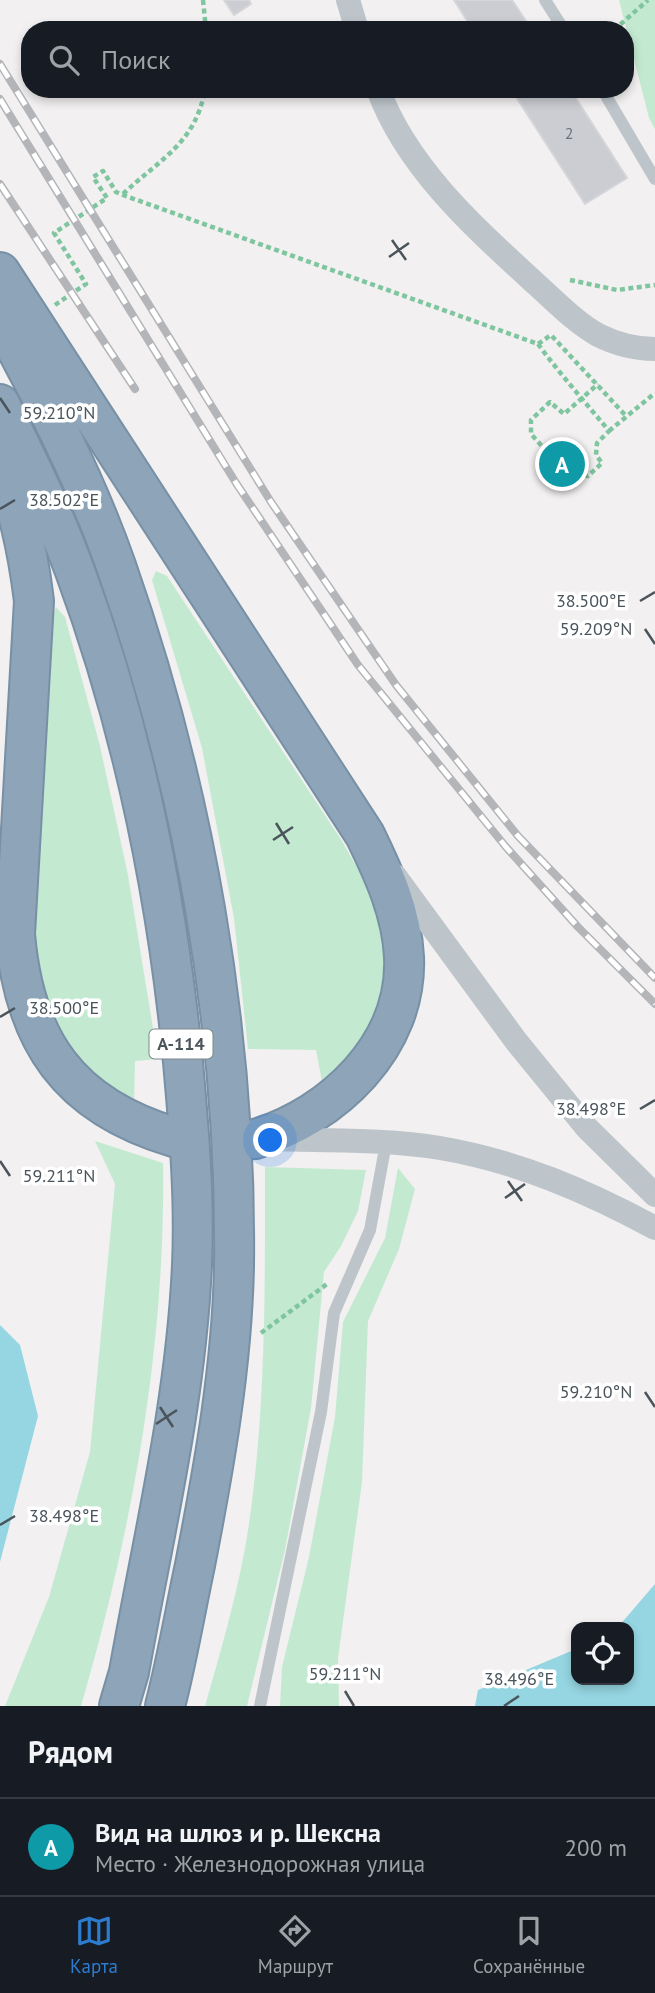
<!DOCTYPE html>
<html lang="ru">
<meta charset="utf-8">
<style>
body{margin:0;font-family:"PT Sans",sans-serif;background:#242831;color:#f1f3f6}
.controls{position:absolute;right:21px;bottom:21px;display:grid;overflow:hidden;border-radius:14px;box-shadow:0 4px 10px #0003}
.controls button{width:63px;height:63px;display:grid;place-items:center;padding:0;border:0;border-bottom:2px solid #363941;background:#171b24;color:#f1f3f6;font:35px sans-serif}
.you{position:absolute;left:271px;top:1141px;width:24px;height:24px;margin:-18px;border:5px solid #fff;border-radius:50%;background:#1a73e8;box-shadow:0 0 0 10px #1a73e833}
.badge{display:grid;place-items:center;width:46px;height:46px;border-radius:50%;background:#2d7cce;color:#fff;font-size:23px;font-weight:700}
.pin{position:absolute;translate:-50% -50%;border:4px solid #fff;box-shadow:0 2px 7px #0006}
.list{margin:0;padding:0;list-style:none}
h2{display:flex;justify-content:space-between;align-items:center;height:91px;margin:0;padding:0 28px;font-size:30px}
h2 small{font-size:23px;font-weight:400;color:#9ea1a6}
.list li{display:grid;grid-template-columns:46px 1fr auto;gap:21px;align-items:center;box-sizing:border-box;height:98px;padding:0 28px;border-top:2px solid #363941}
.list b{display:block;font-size:26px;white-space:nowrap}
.list p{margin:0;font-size:23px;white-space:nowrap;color:#9ea1a6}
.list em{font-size:23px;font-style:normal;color:#9ea1a6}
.icon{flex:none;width:38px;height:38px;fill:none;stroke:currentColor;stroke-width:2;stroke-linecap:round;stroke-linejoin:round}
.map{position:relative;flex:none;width:655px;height:1706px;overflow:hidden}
.search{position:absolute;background:#171b24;box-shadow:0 4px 10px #0003;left:21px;right:21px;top:21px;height:77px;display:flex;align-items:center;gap:18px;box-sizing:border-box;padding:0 24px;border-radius:28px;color:#9ea1a6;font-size:26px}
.sheet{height:189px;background:#171b24}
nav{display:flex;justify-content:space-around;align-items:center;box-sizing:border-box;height:98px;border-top:2px solid #363941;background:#171b24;font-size:19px;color:#9ea1a6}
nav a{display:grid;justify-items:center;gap:4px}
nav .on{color:#2d7cce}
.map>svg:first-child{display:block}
.green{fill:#c3ead1}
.water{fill:#95d6e2}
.building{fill:#cbcdd2;stroke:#d4d6da;stroke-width:2}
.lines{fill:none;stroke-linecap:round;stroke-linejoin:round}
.highway-casing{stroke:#7890a5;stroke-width:42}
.path{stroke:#7fc59f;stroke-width:4.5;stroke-dasharray:5 3.5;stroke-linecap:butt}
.lane{stroke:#bdc5cb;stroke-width:12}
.street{stroke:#bdc5cb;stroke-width:24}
.highway{stroke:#8da4b9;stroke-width:38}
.rail-casing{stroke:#b3b5b9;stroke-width:8}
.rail{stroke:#fff;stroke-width:5;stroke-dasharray:16;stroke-linecap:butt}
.ticks{fill:none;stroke:#4a545b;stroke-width:2.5}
.labels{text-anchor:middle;stroke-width:7;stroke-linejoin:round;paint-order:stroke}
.number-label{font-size:16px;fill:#6a7279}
.shield{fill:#fff;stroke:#80878c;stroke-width:2}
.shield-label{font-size:18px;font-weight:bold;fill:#4a545b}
.ticks-label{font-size:18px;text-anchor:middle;fill:#4a545b;stroke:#fff;stroke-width:7;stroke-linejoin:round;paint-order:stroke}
</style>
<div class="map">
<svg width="655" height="1706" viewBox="0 0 655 1706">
<rect width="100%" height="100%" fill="#f2f0f0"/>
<g class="green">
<polygon points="619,0 655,0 655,129 649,118"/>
<path d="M156 571 167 576 342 841C356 866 372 891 379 919 396 979 371 1047 322 1082L316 1050 248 1049 234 918 202 748 152 580Z"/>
<polygon points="56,607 65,617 100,746 128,875 158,1059 135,1061 134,1107 109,1091 65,1049 40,994 32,916 49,625"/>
<path d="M95 1141 163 1163C166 1346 132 1531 81 1706H5L49 1597 90 1452 115 1184Z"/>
<path d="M265 1167 366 1170 358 1211 341 1246 324 1272 311 1408 285 1550 247 1706H205C222 1647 240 1585 249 1524 266 1406 265 1287 265 1167Z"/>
<polygon points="398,1168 415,1189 399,1249 368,1321 362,1482 338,1658 339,1706 280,1706 282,1667 309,1557 335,1417 343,1322 385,1238"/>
</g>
<g class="water">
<polygon points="0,1325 20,1345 38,1416 0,1562"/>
<polygon points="655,1584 655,1706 475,1706 478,1690 576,1649 576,1680 629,1680 629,1627 618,1627"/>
</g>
<g class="building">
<polygon points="224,0 249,0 251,4 234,15"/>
<polygon points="454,0 512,0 532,30 473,30"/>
<polygon points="511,89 570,89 627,178 585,204"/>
</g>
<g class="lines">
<g class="highway-casing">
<g id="highway">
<path d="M0 272 365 835C384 874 402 913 404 957 408 1045 333 1116 255 1139"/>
<path d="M0 318C43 398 86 480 116 566 194 788 237 1030 234 1266 232 1367 214 1467 195 1565 185 1612 177 1660 165 1706"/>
<path d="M0 404C27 459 54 514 75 571 133 728 167 895 183 1062 189 1129 195 1197 192 1265 186 1402 153 1537 129 1672L119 1706"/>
<path d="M0 459C18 505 28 551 34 601L15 934C24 1041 69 1106 174 1137"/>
</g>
</g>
<g class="path">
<polyline points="203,0 206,30"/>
<polyline points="614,30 648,0"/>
<path d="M123 194C160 159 196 143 205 89"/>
<polyline points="570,280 617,290 655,285"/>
<polyline points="55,305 86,284 54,233 107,198 93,177 103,171 116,192 123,195 538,344 551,335 626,416"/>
<path d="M538 344C560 374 585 402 609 431L597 443 596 455 602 463 588 476 566 473 531 434V420L550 402 564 414 598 384"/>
<polyline points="609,431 655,393"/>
<polyline points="261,1333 327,1284"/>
</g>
<g class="lane">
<polyline points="545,0 564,30"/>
<polyline points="602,89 655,179"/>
<polyline points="260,1706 321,1412 334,1313 370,1230 386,1143"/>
</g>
<g class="street">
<polyline points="348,0 357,30"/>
<path d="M378 89C407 168 475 228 536 284 555 301 575 322 598 335 616 344 635 349 655 349"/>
<polyline points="395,876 516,1041 587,1128 655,1195"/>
<path d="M269 1139C326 1141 385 1139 440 1148 517 1161 587 1191 655 1228"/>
</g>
<use href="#highway" class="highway"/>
<g class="rail-casing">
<g id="rail">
<polyline points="0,64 271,502 396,685 518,836 655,978"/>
<polyline points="0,99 236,483 358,665 506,847 578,927 655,1004"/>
<polyline points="0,184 135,389"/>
</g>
</g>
<use href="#rail" class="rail"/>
</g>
<path class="ticks" d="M392 240 406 260M389 257 409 243M0 398 10 413M0 509 15 500M640 601 655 592M645 629 655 644M276 823 289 844M273 840 293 827M0 1017 15 1008M640 1109 655 1100M0 1161 10 1176M508 1181 522 1201M505 1198 525 1184M645 1392 655 1407M160 1407 173 1427M156 1424 177 1410M0 1525 15 1516M345 1691 354 1706M504 1706 519 1696"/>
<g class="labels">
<g class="number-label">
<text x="569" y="139">2</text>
</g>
<rect class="shield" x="149.5" y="1029.5" width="63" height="29" rx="5"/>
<g class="shield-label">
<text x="181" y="1050">А-114</text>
</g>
</g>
<g class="ticks-label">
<text x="59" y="419">59.210°N</text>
<text x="64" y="506">38.502°E</text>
<text x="591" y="607">38.500°E</text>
<text x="596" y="635">59.209°N</text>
<text x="64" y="1014">38.500°E</text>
<text x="591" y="1115">38.498°E</text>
<text x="59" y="1182">59.211°N</text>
<text x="596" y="1398">59.210°N</text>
<text x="64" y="1522">38.498°E</text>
<text x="345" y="1680">59.211°N</text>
<text x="519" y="1685">38.496°E</text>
</g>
</svg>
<div class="controls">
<button><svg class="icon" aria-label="locate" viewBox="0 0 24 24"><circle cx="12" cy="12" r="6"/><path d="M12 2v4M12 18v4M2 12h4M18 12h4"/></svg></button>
</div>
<div class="you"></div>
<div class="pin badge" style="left:562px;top:464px;background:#0f9aa8">A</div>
<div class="search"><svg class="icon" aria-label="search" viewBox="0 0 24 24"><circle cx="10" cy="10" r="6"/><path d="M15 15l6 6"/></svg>Поиск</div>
</div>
<section class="sheet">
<h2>Рядом<small></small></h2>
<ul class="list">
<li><span class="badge" style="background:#0f9aa8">A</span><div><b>Вид на шлюз и р. Шексна</b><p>Место · Железнодорожная улица</p></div><em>200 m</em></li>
</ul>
</section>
<nav>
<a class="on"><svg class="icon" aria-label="map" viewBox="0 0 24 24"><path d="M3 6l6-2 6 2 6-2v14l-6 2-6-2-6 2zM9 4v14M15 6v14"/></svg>Карта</a>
<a><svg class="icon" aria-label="directions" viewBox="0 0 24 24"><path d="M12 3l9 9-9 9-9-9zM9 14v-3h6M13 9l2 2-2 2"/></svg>Маршрут</a>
<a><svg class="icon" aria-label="saved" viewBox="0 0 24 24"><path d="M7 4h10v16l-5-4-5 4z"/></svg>Сохранённые</a>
</nav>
